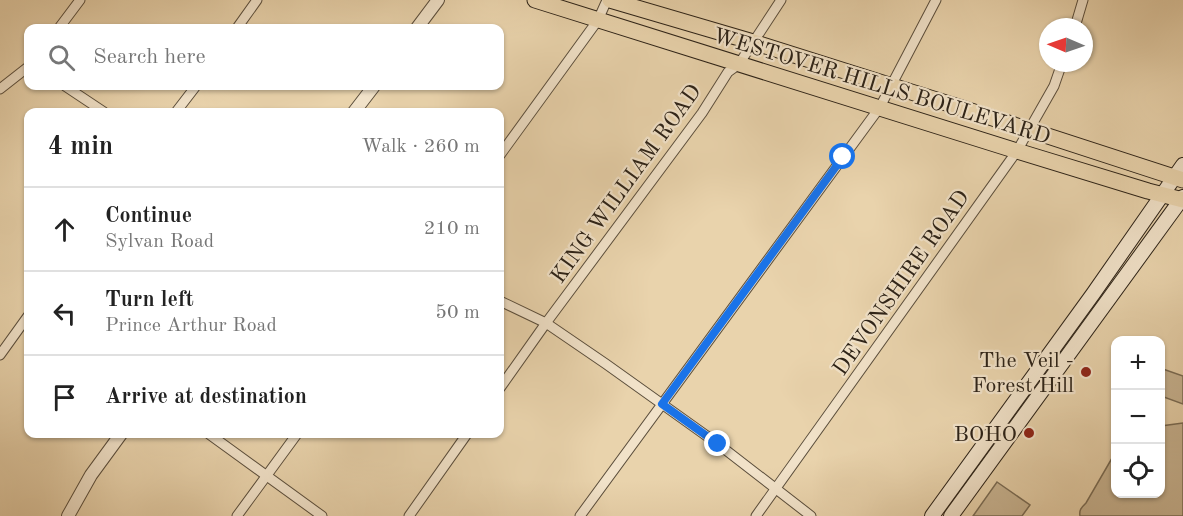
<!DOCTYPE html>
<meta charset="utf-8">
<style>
body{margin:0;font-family:"Old Standard TT",serif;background:#f2f2f2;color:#222}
.controls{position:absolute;right:18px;bottom:18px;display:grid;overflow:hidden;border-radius:12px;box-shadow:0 2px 4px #0004}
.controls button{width:54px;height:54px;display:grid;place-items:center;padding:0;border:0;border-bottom:2px solid #e0e0e0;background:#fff;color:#222;font:30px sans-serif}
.compass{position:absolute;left:1039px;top:18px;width:54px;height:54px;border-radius:50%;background:#fff;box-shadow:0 2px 4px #0004;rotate:272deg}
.stop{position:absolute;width:18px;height:18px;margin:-14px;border:4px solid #1a73e8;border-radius:50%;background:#fff}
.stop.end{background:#1a73e8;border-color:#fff;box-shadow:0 2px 6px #0008}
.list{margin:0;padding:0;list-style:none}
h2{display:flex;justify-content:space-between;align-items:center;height:78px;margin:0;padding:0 24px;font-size:26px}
h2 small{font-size:20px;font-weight:400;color:#767676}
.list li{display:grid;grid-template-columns:39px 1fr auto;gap:18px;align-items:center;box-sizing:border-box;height:84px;padding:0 24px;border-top:2px solid #e0e0e0}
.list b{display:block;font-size:22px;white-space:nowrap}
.list p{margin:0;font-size:20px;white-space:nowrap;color:#767676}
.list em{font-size:20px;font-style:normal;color:#767676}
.icon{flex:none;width:33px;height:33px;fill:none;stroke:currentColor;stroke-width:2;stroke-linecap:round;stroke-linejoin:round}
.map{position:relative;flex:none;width:1183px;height:516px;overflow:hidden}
.search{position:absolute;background:#fff;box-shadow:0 2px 4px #0004;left:24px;top:24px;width:480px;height:66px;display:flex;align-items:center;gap:15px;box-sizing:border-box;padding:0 21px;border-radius:12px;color:#767676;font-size:22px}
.panel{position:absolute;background:#fff;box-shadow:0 2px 4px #0004;left:24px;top:108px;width:480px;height:330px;border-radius:12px}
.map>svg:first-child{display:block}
.green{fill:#c9b593;stroke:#7a6c55;stroke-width:1.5}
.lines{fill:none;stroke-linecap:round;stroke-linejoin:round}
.minor-casing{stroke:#5b4e3c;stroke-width:11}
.tertiary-casing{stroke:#5b4e3c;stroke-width:14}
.secondary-casing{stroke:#2c2217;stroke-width:16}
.primary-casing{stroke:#2c2217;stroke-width:17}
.minor{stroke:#f1e2c9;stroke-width:9}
.tertiary{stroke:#f1e2c9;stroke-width:12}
.secondary{stroke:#f1e2c9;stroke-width:14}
.primary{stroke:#e9d3ac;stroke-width:15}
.route{stroke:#1a73e8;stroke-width:8}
.poi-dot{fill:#8f2418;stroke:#f1e2c9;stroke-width:2}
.labels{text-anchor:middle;stroke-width:4.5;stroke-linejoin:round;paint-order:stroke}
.street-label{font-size:22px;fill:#2c2217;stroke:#f1e2c9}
.poi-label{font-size:22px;fill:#2c2217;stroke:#f1e2c9;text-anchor:end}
</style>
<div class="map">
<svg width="1183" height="516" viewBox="0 0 1183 516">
<rect width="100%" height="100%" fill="#e9d3ac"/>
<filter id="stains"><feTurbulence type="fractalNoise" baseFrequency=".00333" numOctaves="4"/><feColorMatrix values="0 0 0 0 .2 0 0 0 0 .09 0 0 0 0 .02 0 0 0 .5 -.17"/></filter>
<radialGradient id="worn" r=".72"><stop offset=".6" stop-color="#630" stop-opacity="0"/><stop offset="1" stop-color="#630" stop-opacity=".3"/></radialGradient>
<g class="green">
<polygon points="1160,368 1183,376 1183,404 1161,396"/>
<path d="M1183 423V516H1080C1079 510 1081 508 1086 503L1115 453 1116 494H1160L1161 426Z"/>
<polygon points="997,482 1030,505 1022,516 973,516"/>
</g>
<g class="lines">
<g class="minor-casing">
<g id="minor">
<polyline points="1075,27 1083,0"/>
<polyline points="59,28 80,0"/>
<polyline points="237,28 257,0"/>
<polyline points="65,86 104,112"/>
<polyline points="0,89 28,67"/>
<polyline points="176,112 196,86"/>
<polyline points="500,155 598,20 607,0"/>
<polyline points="500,301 546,323 606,364 718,444 811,516"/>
<polyline points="0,355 28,316"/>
<polyline points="500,388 546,323 702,113 728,72 739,64 781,0"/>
<polyline points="209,434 322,516"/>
<polyline points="237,516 297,434"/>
<polyline points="409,516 467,434"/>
<polyline points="580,516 880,107 936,0"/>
<polyline points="756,516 1017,151 1054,86 1062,63"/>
</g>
</g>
<g class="tertiary-casing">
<g id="tertiary">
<polyline points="417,28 438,0"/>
<polyline points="354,112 374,86"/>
<polyline points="68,516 91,475 121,434"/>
</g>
</g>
<g class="secondary-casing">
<g id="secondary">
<polyline points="932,516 1093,294 1183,165"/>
<polyline points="951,516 1183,197"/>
</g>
</g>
<g class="primary-casing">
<g id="primary">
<polyline points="535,0 1017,151 1148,191 1183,200"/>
<polyline points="610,0 753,42 962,108 1183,180"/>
</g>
</g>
<use href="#minor" class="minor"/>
<use href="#tertiary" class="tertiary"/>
<use href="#secondary" class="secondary"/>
<use href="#primary" class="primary"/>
</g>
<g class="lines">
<polyline class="route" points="718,444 662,404 843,157"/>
</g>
<g class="poi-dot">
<circle cx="1086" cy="372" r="6"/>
<circle cx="1029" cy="433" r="6"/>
</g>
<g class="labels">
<g class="street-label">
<text transform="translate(882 85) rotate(17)" y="8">WESTOVER HILLS BOULEVARD</text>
<text transform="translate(625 183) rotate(-54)" y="8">KING WILLIAM ROAD</text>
<text transform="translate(900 282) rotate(-55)" y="8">DEVONSHIRE ROAD</text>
</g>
<g class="poi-label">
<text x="1074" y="367">The Veil -<tspan x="1074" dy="25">Forest Hill</tspan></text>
<text x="1017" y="441">BOHO</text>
</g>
</g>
<rect width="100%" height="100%" filter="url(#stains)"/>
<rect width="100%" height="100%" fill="url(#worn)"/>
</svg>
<div class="controls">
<button>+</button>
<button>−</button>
<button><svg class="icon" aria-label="locate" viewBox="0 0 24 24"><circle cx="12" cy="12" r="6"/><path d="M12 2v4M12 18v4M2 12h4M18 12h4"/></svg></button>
</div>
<svg class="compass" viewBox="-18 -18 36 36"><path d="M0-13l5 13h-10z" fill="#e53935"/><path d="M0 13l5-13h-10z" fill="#767676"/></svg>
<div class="stop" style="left:843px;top:157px"></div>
<div class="stop end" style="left:718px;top:444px"></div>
<div class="search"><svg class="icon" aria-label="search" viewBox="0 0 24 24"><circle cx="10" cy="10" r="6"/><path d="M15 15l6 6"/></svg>Search here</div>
<section class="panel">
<h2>4 min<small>Walk · 260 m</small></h2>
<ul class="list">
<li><svg class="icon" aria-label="ahead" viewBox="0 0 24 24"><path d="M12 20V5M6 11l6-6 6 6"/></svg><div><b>Continue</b><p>Sylvan Road</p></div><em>210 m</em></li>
<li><svg class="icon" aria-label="left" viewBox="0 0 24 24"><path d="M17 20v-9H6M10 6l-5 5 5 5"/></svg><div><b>Turn left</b><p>Prince Arthur Road</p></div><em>50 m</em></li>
<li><svg class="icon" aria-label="arrive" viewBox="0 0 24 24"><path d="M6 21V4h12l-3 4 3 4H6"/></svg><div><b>Arrive at destination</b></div></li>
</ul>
</section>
</div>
